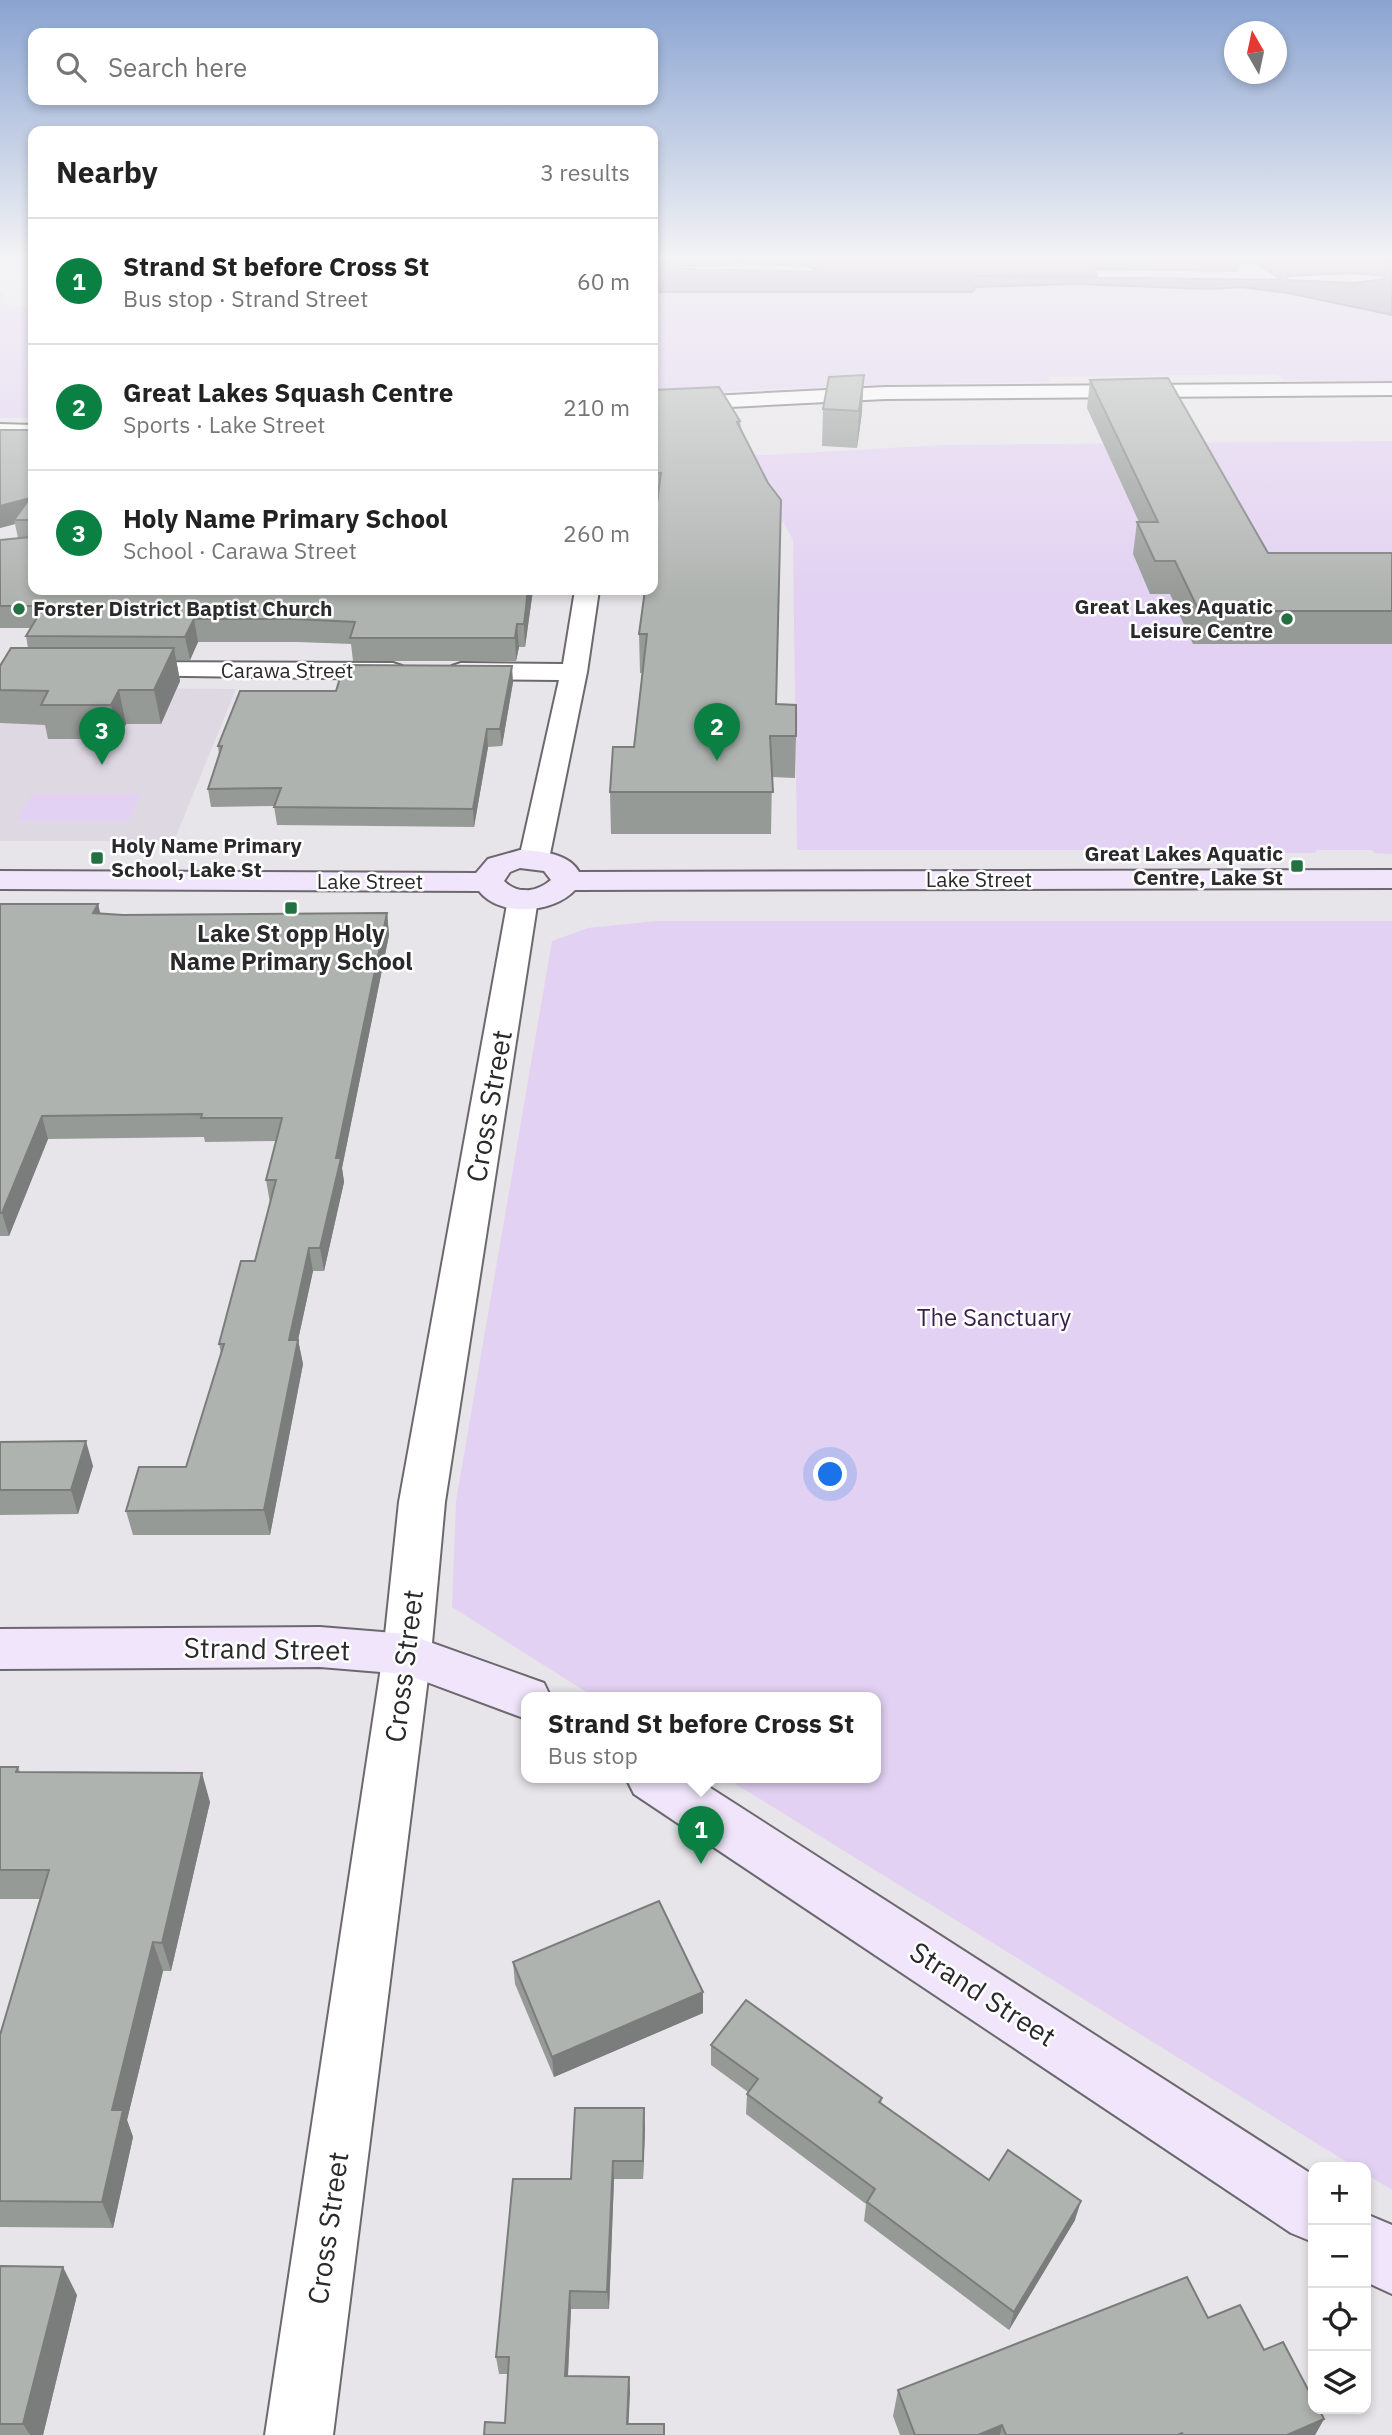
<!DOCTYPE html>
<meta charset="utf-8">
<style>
body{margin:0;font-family:"IBM Plex Sans",sans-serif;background:#f2f2f2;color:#222}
.controls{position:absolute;right:21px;bottom:21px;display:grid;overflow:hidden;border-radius:14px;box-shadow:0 4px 10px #0003}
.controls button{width:63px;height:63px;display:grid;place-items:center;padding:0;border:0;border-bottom:2px solid #e0e0e0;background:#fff;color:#222;font:35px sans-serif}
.compass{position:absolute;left:1224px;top:21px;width:63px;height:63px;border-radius:50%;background:#fff;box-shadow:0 4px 10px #0003;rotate:351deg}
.you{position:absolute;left:831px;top:1475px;width:24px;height:24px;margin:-18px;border:5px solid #fff;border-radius:50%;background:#1a73e8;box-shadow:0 0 0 10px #1a73e833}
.badge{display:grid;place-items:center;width:46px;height:46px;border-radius:50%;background:#0b8043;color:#fff;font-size:23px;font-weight:700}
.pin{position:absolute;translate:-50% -58px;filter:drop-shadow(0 2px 4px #0008)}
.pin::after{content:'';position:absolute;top:37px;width:24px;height:21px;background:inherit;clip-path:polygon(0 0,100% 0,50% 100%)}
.popup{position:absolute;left:521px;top:1692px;width:360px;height:91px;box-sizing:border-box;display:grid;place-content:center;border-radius:14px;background:#fff;filter:drop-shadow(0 2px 5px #0005);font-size:23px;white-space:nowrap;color:#767676}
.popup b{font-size:26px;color:#222}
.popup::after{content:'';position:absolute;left:50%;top:100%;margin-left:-14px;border:14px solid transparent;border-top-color:#fff}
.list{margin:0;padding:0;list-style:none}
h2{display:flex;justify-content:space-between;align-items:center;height:91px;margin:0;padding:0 28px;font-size:30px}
h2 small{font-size:23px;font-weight:400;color:#767676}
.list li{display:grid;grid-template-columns:46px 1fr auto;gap:21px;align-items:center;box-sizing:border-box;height:126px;padding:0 28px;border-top:2px solid #e0e0e0}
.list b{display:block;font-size:26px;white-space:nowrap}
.list p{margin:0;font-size:23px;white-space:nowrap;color:#767676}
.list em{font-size:23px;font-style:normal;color:#767676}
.icon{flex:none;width:38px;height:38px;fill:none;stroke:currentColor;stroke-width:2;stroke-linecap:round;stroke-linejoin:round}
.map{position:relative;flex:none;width:1392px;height:2435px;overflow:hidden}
.search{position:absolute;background:#fff;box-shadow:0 4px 10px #0003;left:28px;top:28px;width:630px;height:77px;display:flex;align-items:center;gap:18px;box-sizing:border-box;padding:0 24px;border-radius:14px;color:#767676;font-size:26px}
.panel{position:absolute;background:#fff;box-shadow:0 4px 10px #0003;left:28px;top:126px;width:630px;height:469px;border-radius:14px}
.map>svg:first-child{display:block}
.built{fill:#ded8e3}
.green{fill:#e2d1f2}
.water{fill:#9d8cae;stroke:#7a6e87;stroke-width:2;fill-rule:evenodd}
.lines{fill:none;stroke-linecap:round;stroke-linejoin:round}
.street-casing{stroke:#6b696d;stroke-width:4}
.secondary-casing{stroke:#6b696d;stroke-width:4}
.street{fill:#fff;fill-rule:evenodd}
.secondary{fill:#f0e5fa;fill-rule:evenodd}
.wall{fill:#969a97}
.shaded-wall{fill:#7a7d7b}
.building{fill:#afb3b0;stroke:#7a7d7b;stroke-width:2}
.poi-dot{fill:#237141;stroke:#fff;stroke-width:2.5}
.labels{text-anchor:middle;stroke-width:5;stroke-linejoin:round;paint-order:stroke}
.far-poi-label{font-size:21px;font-weight:bold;fill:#2a292b;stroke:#fff;text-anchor:end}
.far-street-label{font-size:21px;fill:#2a292b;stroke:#fff}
.poi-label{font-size:24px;font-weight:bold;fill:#2a292b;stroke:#fff}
.park-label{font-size:24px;fill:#381f4c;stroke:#fff}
.near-street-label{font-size:28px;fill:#2a292b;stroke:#fff}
</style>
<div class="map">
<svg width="1392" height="2435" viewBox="0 0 1392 2435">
<rect width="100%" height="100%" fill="#e7e5e9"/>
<polygon class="built" points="0,687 236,689 174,841 0,841"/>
<g class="green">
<polygon points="1076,284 1208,289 1241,287 1288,293 1392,315 1392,381 1283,380 1278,374 1047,377 1050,382 898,384 657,394 653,385 653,292 972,292 976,287"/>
<polygon points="0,292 5,297 1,302 4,304 33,309 33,418 0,418"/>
<polygon points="1392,441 1392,854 1374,853 1372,850 1317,850 1315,853 1114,853 1092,850 797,850 793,540 747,456 944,445"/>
<polygon points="32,794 141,794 128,821 17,821"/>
<polygon points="656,921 1392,921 1392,2190 1366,2174 1366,2167 1355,2167 726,1778 876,1778 876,1698 596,1698 452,1607 456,1501 552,941 588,928"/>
</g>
<path class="water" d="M653 258H1392V315L1288 293 1241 287 1208 289 1076 284 976 287 972 292H653V268L821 272 809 266 738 263 717 266H653ZM1240 263 1258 264 1282 280 976 276H1097L1094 269 1236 271ZM1352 273 1385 276V279L1353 283 1287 280 1288 276Z"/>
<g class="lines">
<g class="street-casing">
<g id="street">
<polygon points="1392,383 1392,395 885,399 653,411 653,399 885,387"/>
<polygon points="0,424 33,425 33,437 0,436"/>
<polygon points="575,590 599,590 587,672 549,859 545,865 534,868 523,865 519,859 559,680 461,679 452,676 448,671 452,666 461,663 563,664"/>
<polygon points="125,662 393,663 402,666 406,671 402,676 393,679 116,675 112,670 116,665"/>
<polygon points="523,890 534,892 538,899 445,1502 431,1654 333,2435 265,2435 383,1654 399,1502 508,899 512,892"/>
</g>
</g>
<g class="secondary-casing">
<g id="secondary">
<path d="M520 850C540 851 569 853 579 872L1392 870V888L575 890C554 913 500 918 479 891L0 889V871L476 873 488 859ZM520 868 544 871 551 880C537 892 518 895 504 881L510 872Z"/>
<polygon points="320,1627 407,1634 544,1683 551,1698 526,1698 526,1719 405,1674 320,1667 0,1669 0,1629"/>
<polygon points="626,1778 695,1778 1313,2175 1313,2242 1291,2233 634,1794"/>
<polygon points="1366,2214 1392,2225 1392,2294 1366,2282"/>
</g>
</g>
<use href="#street" class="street"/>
<use href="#secondary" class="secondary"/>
</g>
<g class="wall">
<polygon points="829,377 862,412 857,448 822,446 823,409"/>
<polygon points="1090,380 1268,553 1392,553 1392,644 1193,644 1170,594 1150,594 1133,554 1137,522 1139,522 1087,408"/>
<polygon points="653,390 740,421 776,704 796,736 795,778 772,777 771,834 611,834 610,792 634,747 642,673 640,673 639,634 656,509 653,509"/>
<polygon points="0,430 33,430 33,590 533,590 525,647 519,647 516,661 353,661 351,644 298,642 198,642 190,660 176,660 180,681 161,724 126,724 118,739 48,739 45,725 0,723 0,666 28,648 26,636 31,628 0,628 0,540 18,538 15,524 0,528"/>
<polygon points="513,682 502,746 488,747 474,827 277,825 274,806 211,807 208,789 219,754 218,746 336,691"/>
<polygon points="0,904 98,904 100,914 123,915 387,913 389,935 342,1168 344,1182 324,1271 313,1271 298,1340 303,1364 270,1535 133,1535 126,1511 186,1467 221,1353 219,1344 255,1261 270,1203 266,1180 276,1141 205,1142 204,1137 48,1139 9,1236 0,1236"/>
<polygon points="0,1442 93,1466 78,1514 0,1515"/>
<polygon points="0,1767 18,1767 20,1772 210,1802 171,1971 163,1971 127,2120 133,2137 113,2228 0,2227 0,2035 40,1899 0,1899"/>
<polygon points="513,1962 703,2013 554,2077 515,1984"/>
<polygon points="711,2045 882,2098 881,2104 989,2180 1075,2220 1009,2330 864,2221 866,2204 746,2114 747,2094 748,2092 711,2065"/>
<polygon points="645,2127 643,2179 614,2179 609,2309 571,2309 568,2376 629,2377 630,2393 505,2423 508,2374 499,2374 496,2357 571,2179"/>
<polygon points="0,2266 77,2295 43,2435 0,2435"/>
<polygon points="1208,2318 1264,2350 1324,2419 1315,2435 900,2435 893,2416 898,2390"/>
</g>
<g class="shaded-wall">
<polygon points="864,375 862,412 857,448 859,411"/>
<polygon points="30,498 30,520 14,520 15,524 0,528 0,506"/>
<polygon points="528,590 533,590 525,647 524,624"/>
<polygon points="194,619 198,642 190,660 185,637"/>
<polygon points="517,624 519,647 516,661 515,638"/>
<polygon points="174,648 180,681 161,724 154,690"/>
<polygon points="512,666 513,682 502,746 500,729"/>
<polygon points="119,690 126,724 118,739 111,705"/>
<polygon points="487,729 488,747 474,827 473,809"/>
<polygon points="98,904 103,925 93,913"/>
<polygon points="387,913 389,935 342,1168 344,1182 324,1271 320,1248 336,1158"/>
<polygon points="42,1116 48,1139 9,1236 2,1213"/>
<polygon points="309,1248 313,1271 298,1340 303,1364 270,1535 264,1510 289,1340"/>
<polygon points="86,1441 93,1466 78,1514 71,1490"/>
<polygon points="202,1773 210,1802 171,1971 162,1943"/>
<polygon points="153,1942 163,1971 127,2120 133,2137 113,2228 102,2202 112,2110"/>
<polygon points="703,1992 703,2013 554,2077 552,2057"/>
<polygon points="644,2108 645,2127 643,2179 643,2161"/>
<polygon points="613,2161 614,2179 609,2309 607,2292"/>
<polygon points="1081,2201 1075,2220 1009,2330 1014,2312"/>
<polygon points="63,2267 77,2295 43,2435 30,2435 23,2424"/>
<polygon points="570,2291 571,2309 567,2393 565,2376"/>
<polygon points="629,2377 630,2393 628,2435 627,2424"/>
<polygon points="1324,2419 1315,2435 1287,2435"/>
<polygon points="1002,2425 1000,2435 978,2435"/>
</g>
<g class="building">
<polygon points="864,375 859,411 823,409 829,377"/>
<polygon points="1168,378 1268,553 1392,553 1392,611 1199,611 1175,561 1155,561 1137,522 1158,522 1090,380"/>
<polygon points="719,387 740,421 737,422 768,483 781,500 776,704 796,705 796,736 770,736 773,792 610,792 613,747 634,747 647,634 639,634 645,590 653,590 653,532 661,473 653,474 653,390"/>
<polygon points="0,430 33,430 33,590 528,590 524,624 517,624 515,638 350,638 355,622 295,619 194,619 185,637 26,636 44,606 0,606 0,540 30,537 30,520 14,520 30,498 0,506"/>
<polygon points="11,648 174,648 154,690 119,690 111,705 41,705 48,691 0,690 0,666"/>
<polygon points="344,665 512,666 500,729 487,729 473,809 274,807 281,788 208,789 222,746 218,746 240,691 336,691"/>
<polygon points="0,904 98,904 93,913 123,915 387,913 336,1158 341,1158 320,1248 309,1248 289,1340 298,1340 264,1510 126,1511 139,1467 186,1467 224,1344 219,1344 241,1261 255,1261 276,1180 266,1180 282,1118 201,1118 202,1114 42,1116 2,1213 0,1213"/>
<polygon points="86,1441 71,1490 0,1490 0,1442"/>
<polygon points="0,1767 18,1767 16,1772 202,1773 162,1943 153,1942 112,2110 123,2110 102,2202 0,2201 0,2035 49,1870 0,1870"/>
<polygon points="659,1901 703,1992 552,2057 513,1962"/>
<polygon points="746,2000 882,2098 879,2102 989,2180 1008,2150 1081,2201 1014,2312 867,2202 875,2189 747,2094 758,2079 711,2045"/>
<polygon points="575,2108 644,2108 643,2161 613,2161 607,2292 570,2291 565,2376 629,2377 627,2424 664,2424 664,2435 484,2435 485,2422 505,2423 509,2357 496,2357 513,2179 571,2179"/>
<polygon points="0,2266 63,2267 23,2424 0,2424"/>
<polygon points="1187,2277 1208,2318 1240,2305 1264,2350 1283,2342 1313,2399 1313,2409 1319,2409 1324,2419 1287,2435 1183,2435 1182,2433 1178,2435 1006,2435 1002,2425 978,2435 915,2435 898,2390"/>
</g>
<linearGradient id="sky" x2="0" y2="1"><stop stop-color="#8aa4d1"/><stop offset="0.43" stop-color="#f4f3f5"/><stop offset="1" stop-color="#f4f3f5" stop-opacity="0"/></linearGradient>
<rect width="1392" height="599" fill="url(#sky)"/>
<g class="poi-dot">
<circle cx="19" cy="609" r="7"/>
<circle cx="1287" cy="619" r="7"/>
<rect x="90" y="851" width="14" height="14" rx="3.5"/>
<rect x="1290" y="859" width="14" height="14" rx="3.5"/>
<rect x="284" y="901" width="14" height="14" rx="3.5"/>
</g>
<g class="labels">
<g class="far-poi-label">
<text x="1273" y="614">Great Lakes Aquatic<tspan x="1273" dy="24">Leisure Centre</tspan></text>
<text x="33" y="616" text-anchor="start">Forster District Baptist Church</text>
<text x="111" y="853" text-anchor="start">Holy Name Primary<tspan x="111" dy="24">School, Lake St</tspan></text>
<text x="1283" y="861">Great Lakes Aquatic<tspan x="1283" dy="24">Centre, Lake St</tspan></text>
</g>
<g class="far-street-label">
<text x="287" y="678">Carawa Street</text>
<text x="979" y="887">Lake Street</text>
<text x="370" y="889">Lake Street</text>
</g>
<g class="poi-label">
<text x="291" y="942">Lake St opp Holy<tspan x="291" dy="28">Name Primary School</tspan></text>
</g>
<g class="park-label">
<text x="994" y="1326">The Sanctuary</text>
</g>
<g class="near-street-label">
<text transform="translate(489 1106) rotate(-80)" y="10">Cross Street</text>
<text transform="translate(267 1649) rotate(1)" y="10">Strand Street</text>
<text transform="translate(404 1666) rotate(-83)" y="10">Cross Street</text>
<text transform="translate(983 1994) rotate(33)" y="10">Strand Street</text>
<text transform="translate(328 2228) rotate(-82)" y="10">Cross Street</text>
</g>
</g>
</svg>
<div class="controls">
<button>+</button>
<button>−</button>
<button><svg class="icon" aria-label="locate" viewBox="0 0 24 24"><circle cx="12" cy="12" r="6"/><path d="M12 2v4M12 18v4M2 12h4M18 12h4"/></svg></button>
<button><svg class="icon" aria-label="layers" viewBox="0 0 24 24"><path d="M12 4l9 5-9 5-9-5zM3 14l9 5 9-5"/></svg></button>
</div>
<svg class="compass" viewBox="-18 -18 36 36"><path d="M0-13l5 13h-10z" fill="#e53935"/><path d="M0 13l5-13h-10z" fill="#767676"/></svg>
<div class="you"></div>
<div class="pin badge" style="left:701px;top:1864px">1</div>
<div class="popup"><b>Strand St before Cross St</b>Bus stop</div>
<div class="pin badge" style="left:717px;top:761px">2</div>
<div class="pin badge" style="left:102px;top:765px">3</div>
<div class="search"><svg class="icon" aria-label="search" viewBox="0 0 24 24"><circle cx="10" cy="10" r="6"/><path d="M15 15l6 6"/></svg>Search here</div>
<section class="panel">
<h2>Nearby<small>3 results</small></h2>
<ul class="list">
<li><span class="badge">1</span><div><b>Strand St before Cross St</b><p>Bus stop · Strand Street</p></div><em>60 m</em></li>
<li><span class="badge">2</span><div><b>Great Lakes Squash Centre</b><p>Sports · Lake Street</p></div><em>210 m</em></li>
<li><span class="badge">3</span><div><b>Holy Name Primary School</b><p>School · Carawa Street</p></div><em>260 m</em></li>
</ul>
</section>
</div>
